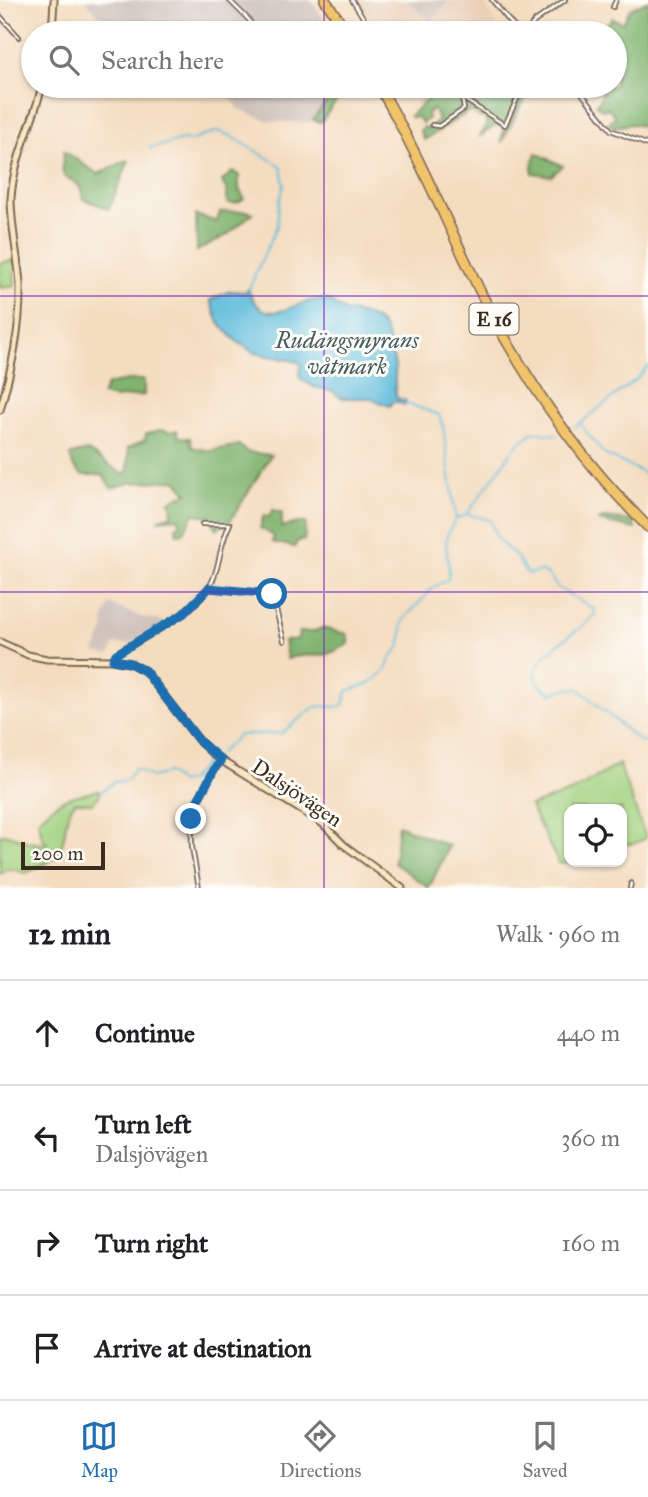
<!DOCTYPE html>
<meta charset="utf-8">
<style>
body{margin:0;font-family:"IM FELL Great Primer",serif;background:#f6f6f6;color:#202124}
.controls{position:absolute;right:21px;bottom:21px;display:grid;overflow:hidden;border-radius:14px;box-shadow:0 2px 5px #0004}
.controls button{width:63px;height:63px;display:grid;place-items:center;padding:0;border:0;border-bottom:2px solid #e0e0e0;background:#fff;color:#202124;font:35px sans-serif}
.scale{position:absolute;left:21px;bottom:18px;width:84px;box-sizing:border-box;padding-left:7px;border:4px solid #3b2a1e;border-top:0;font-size:19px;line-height:24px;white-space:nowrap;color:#3b2a1e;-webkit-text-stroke:5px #fdfcf7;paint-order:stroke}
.stop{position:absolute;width:21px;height:21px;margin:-16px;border:5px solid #1f6fb2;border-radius:50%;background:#fff}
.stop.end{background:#1f6fb2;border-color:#fff;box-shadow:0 2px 7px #0008}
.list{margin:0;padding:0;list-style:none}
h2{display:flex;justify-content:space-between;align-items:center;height:91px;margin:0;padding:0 28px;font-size:30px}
h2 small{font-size:23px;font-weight:400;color:#757577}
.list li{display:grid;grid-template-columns:46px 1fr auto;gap:21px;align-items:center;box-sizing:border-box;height:105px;padding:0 28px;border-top:2px solid #e0e0e0}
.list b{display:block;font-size:26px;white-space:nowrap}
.list p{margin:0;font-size:23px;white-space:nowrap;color:#757577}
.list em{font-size:23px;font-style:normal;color:#757577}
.icon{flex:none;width:38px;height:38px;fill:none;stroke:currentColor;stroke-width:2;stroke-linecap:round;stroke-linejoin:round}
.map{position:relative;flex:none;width:648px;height:888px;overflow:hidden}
.search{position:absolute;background:#fff;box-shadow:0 2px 5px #0004;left:21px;right:21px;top:21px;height:77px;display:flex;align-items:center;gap:18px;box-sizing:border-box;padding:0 24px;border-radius:38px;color:#757577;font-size:26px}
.sheet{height:511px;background:#fff}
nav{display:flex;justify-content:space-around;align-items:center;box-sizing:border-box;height:98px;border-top:2px solid #e0e0e0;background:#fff;font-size:19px;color:#757577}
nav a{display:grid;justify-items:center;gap:4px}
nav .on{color:#1f6fb2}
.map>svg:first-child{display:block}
.built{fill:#eaceb7}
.industrial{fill:#cec1ba}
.green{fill:#a1d17f;stroke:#6e7e4e;stroke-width:2}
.forest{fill:#80b36e;stroke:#5e6e46;stroke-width:2}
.water{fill:#5ebcdc;stroke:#4c737d;stroke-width:2}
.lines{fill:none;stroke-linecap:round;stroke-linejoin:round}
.stream{stroke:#5ebcdc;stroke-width:2}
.street-casing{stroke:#7c6856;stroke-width:6}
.secondary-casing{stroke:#7c6856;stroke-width:9}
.highway-casing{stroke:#7c6856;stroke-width:12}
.street{stroke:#fff;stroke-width:2.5}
.secondary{stroke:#f9e7c3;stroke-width:5}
.highway{stroke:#f1c36a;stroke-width:9}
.route{stroke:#1f6fb2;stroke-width:9}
.grid{fill:none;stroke:#7b2cbf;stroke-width:2;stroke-opacity:0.55}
.labels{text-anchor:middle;stroke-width:6;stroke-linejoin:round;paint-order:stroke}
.shield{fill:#fdfcf7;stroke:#75695f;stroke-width:2}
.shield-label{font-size:19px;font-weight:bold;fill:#3b2a1e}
.street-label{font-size:21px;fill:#3b2a1e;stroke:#fdfcf7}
.water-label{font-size:23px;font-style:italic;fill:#475d60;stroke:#fdfcf7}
</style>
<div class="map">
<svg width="648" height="888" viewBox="0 0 648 888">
<rect width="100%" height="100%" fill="#fdfcf7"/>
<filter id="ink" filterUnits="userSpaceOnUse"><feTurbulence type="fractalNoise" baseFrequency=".0143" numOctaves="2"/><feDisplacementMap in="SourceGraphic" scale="14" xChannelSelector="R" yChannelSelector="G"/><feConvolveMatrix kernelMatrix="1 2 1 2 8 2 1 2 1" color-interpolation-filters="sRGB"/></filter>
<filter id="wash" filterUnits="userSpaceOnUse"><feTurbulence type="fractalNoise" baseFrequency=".00686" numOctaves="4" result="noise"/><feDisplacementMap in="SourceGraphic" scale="28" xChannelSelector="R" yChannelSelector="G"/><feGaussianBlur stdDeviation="1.57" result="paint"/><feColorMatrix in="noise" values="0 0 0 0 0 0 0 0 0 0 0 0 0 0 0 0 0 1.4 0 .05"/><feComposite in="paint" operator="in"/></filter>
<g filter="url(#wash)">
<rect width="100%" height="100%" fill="#f4dcbf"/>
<g class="built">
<polygon points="358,0 482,0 497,27 493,33 377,33"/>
<polygon points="408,86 443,86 419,105"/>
</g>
<g class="industrial">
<polygon points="85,0 310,0 333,33 114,33"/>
<polygon points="405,0 448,0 432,22"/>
<polygon points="216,86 337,86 312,122 285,122 269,121 239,109 227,92"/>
<polygon points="110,604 139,616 161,621 164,624 131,643 114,644 110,655 95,653 105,626 103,620"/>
</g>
<g class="green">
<polygon points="14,260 15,286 0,288 0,263"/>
<polygon points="619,764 646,838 636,843 622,845 622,809 569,809 569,862 574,862 559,864 530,806 573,791"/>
<path d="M97 790 100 792 99 796 92 803 75 802C61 818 69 840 56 856 49 864 36 868 26 873L9 869 0 874V834C15 834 28 845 44 844L47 842 43 840 38 820C47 812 56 802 67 798 78 794 87 795 97 790Z"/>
</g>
<g class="forest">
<polygon points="648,0 648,127 632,124 613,127 609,123 616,116 608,108 603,110 596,105 603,94 594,86 615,86 615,33 569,33 580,23 600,33 612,18 623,23 630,9"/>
<polygon points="338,86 347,86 321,122 313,120"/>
<polygon points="447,86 532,86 501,143 504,127 495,125 479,137 487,126 484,115 481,118 470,111 424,140 420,131 424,127 429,129 438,120 434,109 427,113 428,119 422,123 418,117 412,118 410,116 432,95"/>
<path d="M64 151 98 174 127 160 129 161 109 209 83 199C82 185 76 182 64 176L62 168Z"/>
<polygon points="536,153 563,166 551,176 533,173 532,166"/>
<path d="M234 171 239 176V189L244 198C239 203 235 204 227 203V191L222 181Z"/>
<polygon points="247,211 253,213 227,235 197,251 196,215 217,222 220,212"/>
<polygon points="129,380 144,380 144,395 113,398 102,395 107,385"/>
<polygon points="162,430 170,432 177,430 178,437 190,438 192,447 210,451 239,445 247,452 271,455 229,523 216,529 210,516 194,514 183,533 177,534 176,527 181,524 178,518 158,520 172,515 170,501 187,493 176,480 130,483 111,488 103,475 82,475 73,466 70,455 88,451 124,475 128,470 128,448 145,440 146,434"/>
<polygon points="273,510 282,513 282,527 299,523 306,523 304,540 297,541 295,547 272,542 274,536 260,528 264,515 268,517"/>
<polygon points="603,518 633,521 635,529 599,521"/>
<path d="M322 628 347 634 349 644C340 648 331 654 322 655 309 657 300 653 287 659L284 641 298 639 299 632H312Z"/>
<polygon points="398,825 449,846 429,888 394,863"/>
</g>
<path class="water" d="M248 289C266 336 296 295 326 300 335 301 338 311 349 312 362 314 378 317 385 330 387 334 394 361 395 366 396 377 393 388 397 398L406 401 405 405 394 401 390 406 368 398H342L332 391 314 387 302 380 299 376 301 364 299 362 255 353 236 341 219 323 210 300 230 291 245 292Z"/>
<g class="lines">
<g class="stream">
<polyline points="150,148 178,141 193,140 217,131 231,136 281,166 284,185 279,203 277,226 248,291"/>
<polyline points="406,403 439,415 443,426 456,519"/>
<polyline points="581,425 604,454 648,475"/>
<polyline points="575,427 639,377 648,366"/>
<polyline points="515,447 533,432 557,435"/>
<path d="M467 514 490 520 498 540 517 557 525 571 529 574 540 571 549 575 557 587 594 609 595 614C581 635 502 666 552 694L566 688 579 689 638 740 648 742"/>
<polyline points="457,519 467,514 513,450"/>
<path d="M219 754 239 735 282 733 313 708 319 706 339 707 343 705 347 691 369 684 385 672 390 659 401 645 403 620 434 587 448 579C452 564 443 551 447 537 448 531 453 525 455 520"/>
<polyline points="100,792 114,782 127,780 135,768 151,777 168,773 180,783 189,781 212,757"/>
</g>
</g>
</g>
<g filter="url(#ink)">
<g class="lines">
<g class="street-casing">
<g id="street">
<polyline points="229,0 249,20 255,33"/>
<polyline points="352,0 373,33"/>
<polyline points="492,0 519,33"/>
<polyline points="613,7 616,0"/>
<polyline points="0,16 19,37"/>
<polyline points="526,33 534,22 565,0"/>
<polyline points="576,86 611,130 648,145"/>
<polyline points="462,98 505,125 523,86"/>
<polyline points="432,125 439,126 464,109 462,98"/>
<polyline points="209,588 272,594 284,641"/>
<path d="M113 660 116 654C146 637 202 611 214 577 221 558 220 543 230 524H202"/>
<polyline points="199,888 192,847 191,813 214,770 221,760"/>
<polyline points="630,888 631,883"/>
</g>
</g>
<g class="secondary-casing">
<g id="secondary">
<polyline points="52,33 54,0"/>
<path d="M0 410C12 368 21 327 20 284 18 256 11 227 11 199 13 159 33 124 42 86"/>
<polyline points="0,642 28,655 47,659 113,660 130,663 145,671 200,742 217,758 323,824 344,845 402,888"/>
</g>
</g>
<g class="highway-casing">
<g id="highway">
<polyline points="325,0 348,33"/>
<path d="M379 86C420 156 450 232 487 305 529 386 583 463 648 527"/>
</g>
</g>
<use href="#street" class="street"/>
<use href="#secondary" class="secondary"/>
<use href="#highway" class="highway"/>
</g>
</g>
<g class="lines" filter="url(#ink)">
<polyline class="route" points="191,819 191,813 214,770 221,760 200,742 145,671 130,663 113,660 116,654 183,614 209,588 272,594"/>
</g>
<path class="grid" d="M324 0V33M324 86V888M0 296H648M0 592H648"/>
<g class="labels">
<rect class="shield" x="469.5" y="303.5" width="49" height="31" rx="5"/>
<g class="shield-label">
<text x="494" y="326">E 16</text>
</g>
<g class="street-label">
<text transform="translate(297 793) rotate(34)" y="7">Dalsjövägen</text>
</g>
<g class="water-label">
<text x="347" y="348">Rudängsmyrans<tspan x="347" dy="26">våtmark</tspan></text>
</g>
</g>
</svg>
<div class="controls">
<button><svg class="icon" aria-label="locate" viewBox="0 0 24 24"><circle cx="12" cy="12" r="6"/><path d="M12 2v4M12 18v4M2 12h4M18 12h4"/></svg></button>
</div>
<div class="scale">200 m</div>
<div class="stop" style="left:272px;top:594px"></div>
<div class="stop end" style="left:191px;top:819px"></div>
<div class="search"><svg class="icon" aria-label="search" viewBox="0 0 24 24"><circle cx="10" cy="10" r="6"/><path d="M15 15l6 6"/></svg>Search here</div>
</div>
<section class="sheet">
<h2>12 min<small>Walk · 960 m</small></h2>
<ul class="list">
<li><svg class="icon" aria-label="ahead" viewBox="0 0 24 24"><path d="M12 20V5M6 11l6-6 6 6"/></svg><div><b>Continue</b></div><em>440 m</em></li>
<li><svg class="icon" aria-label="left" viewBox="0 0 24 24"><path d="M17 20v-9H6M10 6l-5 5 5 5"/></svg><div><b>Turn left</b><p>Dalsjövägen</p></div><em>360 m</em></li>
<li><svg class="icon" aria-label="right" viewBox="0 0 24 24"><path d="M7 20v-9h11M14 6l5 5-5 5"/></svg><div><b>Turn right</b></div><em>160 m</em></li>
<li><svg class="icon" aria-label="arrive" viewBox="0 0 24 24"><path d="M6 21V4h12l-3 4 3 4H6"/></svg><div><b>Arrive at destination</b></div></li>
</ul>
</section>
<nav>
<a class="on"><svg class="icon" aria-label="map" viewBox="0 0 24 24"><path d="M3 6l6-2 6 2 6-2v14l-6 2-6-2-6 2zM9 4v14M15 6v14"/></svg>Map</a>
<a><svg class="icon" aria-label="directions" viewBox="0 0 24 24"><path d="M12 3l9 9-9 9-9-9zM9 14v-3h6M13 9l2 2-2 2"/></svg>Directions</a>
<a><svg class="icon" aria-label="saved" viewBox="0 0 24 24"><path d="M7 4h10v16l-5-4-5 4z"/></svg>Saved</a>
</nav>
